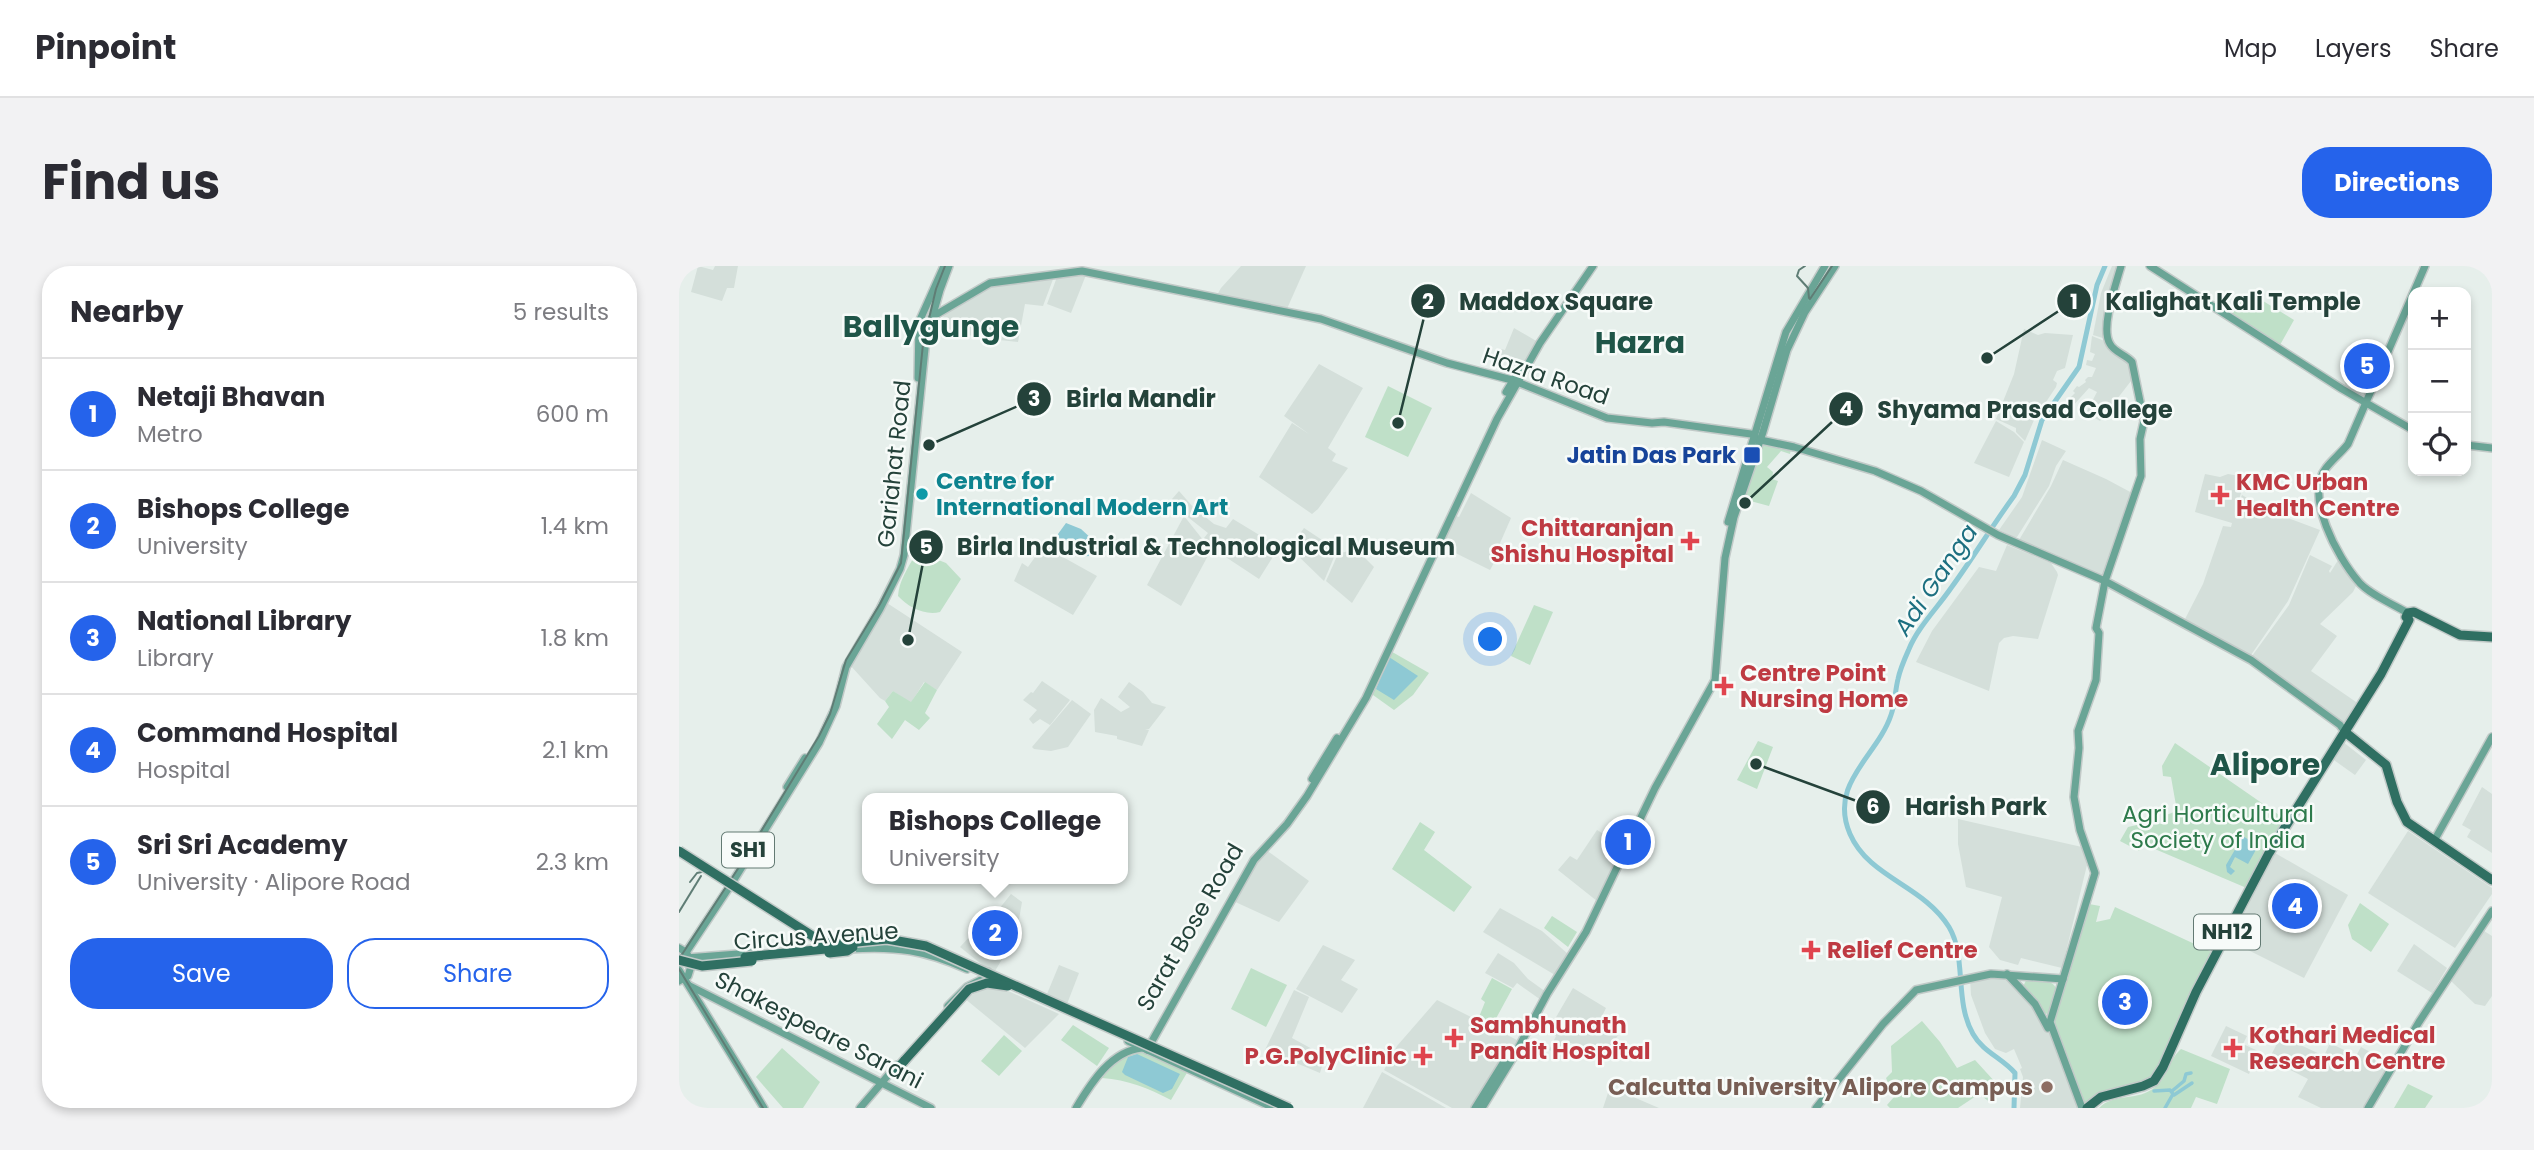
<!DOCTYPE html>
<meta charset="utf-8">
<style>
body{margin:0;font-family:Poppins,sans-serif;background:#f2f2f3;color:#2b2b33}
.controls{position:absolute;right:21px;top:21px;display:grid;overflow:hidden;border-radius:14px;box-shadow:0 4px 10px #0003}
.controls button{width:63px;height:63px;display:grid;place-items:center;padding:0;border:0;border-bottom:2px solid #e1e1e2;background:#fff;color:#2b2b33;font:35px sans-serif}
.you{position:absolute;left:812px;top:374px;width:24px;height:24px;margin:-18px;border:5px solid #fff;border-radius:50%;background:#1a73e8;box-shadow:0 0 0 10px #1a73e833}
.badge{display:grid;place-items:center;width:46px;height:46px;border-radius:50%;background:#2563eb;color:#fff;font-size:23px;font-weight:700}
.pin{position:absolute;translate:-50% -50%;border:4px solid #fff;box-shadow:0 2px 7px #0006}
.popup{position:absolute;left:183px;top:527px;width:266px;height:91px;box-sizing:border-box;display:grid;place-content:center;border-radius:14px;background:#fff;filter:drop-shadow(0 2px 5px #0005);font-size:23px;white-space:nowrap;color:#7c7c81}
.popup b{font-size:26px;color:#2b2b33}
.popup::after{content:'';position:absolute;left:50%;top:100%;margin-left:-14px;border:14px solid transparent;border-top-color:#fff}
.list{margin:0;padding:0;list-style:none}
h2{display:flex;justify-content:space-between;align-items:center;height:91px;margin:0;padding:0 28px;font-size:30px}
h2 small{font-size:23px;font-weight:400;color:#7c7c81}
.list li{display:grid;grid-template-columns:46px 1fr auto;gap:21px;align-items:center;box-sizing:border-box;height:112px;padding:0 28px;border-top:2px solid #e1e1e2}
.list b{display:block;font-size:26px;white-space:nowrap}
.list p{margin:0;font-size:23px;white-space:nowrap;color:#7c7c81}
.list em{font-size:23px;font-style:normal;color:#7c7c81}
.actions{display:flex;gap:14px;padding:21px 28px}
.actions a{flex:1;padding:16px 0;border:2px solid #2563eb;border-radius:28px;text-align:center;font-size:24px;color:#2563eb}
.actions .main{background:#2563eb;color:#fff}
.icon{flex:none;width:38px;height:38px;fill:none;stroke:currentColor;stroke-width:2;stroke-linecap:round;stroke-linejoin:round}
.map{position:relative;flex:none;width:1813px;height:842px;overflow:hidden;border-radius:28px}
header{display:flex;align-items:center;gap:42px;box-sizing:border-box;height:98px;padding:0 35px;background:#fff;border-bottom:2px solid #e1e1e2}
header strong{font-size:33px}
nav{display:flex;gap:38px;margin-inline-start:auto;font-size:24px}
.intro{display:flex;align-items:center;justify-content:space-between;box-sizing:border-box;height:168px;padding:0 42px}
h1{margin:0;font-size:49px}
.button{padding:18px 32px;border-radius:28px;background:#2563eb;color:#fff;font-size:24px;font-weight:700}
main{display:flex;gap:42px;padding:0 42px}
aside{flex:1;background:#fff;border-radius:28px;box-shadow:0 4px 10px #0003}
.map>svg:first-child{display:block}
.built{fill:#d4dfda}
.green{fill:#bfe0c8}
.water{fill:#8ec9d4}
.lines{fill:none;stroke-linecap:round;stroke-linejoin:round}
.canal{stroke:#8ec9d4;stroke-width:3.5}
.river{stroke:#8ec9d4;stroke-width:5}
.major-casing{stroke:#c2cac8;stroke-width:10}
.highway-casing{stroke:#c2cac8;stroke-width:12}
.major{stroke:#6aa596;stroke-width:7}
.highway{stroke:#2f6f62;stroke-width:9}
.tram{stroke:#5f7d75;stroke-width:2}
.highway-bridge-casing{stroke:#c2cac8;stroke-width:12;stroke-linecap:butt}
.highway-bridge{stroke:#2f6f62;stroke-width:9}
.transit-dot{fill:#1a4fb4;stroke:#f7fbf9;stroke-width:2.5}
.culture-dot{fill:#0f9aa8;stroke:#f7fbf9;stroke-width:2.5}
.health-dot{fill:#e0444e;stroke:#f7fbf9;stroke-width:2.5}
.education-dot{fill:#8d6e63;stroke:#f7fbf9;stroke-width:2.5}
.labels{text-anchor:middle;stroke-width:5;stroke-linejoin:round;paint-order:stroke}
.shield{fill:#f7fbf9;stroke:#637a73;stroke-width:2}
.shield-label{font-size:21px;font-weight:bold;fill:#24423a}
.street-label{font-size:23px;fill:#24423a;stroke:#f7fbf9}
.transit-label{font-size:23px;font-weight:bold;fill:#164399;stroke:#f7fbf9;text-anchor:end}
.culture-label{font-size:23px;font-weight:bold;fill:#0d838f;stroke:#f7fbf9;text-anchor:start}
.health-label{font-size:23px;font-weight:bold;fill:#be3a42;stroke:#f7fbf9;text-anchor:start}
.park-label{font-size:23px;fill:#2d7a4b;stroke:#f7fbf9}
.education-label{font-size:23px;font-weight:bold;fill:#785e54;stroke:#f7fbf9;text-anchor:end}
.water-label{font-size:24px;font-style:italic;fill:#1c6f80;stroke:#f7fbf9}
.district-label{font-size:30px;font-weight:bold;fill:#1f5548;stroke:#f7fbf9}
.leader{fill:none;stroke:#24423a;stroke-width:2.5}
.callout-dot{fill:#24423a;stroke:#f7fbf9;stroke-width:2.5}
.mark-label{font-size:21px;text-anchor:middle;font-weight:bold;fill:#fff}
.callout-label{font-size:24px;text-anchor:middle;font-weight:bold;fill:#24423a;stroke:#f7fbf9;stroke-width:5;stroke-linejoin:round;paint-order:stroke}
</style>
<header>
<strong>Pinpoint</strong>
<nav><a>Map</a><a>Layers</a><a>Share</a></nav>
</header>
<div class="intro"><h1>Find us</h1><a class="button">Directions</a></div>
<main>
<aside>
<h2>Nearby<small>5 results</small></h2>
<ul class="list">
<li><span class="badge">1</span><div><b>Netaji Bhavan</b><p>Metro</p></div><em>600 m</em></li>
<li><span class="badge">2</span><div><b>Bishops College</b><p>University</p></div><em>1.4 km</em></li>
<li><span class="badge">3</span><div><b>National Library</b><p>Library</p></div><em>1.8 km</em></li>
<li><span class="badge">4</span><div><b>Command Hospital</b><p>Hospital</p></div><em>2.1 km</em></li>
<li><span class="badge">5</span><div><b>Sri Sri Academy</b><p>University · Alipore Road</p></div><em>2.3 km</em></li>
</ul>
<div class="actions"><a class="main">Save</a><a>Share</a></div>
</aside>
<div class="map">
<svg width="1813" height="842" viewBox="0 0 1813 842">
<rect width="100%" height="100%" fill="#e6efeb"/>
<g class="built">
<polygon points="19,0 34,4 36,0 59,0 55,22 48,22 43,35 12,26"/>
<polygon points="562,0 627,0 607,45 537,31 542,22"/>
<polygon points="1433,0 1440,0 1427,73 1414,69 1422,27"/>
<polygon points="376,8 364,40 346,38 339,76 302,72 277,66 258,58 270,44 311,20"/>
<polygon points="407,9 392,47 368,38 378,11"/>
<polygon points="835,62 859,76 842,102 818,92 822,83 826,84"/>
<polygon points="1345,63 1359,69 1366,67 1394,69 1386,102 1378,105 1374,114 1378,117 1377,121 1355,154 1346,175 1337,166 1337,162 1317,153 1335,108"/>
<polygon points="1413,70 1428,76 1451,97 1454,108 1452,115 1421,155 1407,147 1418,126 1410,122 1392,142 1386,137 1396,127 1394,125 1398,120 1400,121 1407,116 1406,114 1409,111 1413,111 1417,102 1407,99 1408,94 1413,95 1416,88 1411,86"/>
<polygon points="1679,85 1705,94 1688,135 1665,120"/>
<polygon points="640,98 684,122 649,182 657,188 653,195 669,202 639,243 633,248 580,211 613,157 630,168 605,150"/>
<polygon points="1317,155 1335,166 1345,176 1330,211 1295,197"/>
<polygon points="1363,174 1387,185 1377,200 1370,220 1338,271 1335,271 1320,264 1343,231"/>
<polygon points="1384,194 1427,213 1455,228 1426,312 1340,274 1372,220"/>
<polygon points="1526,208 1541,211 1549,208 1561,210 1563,224 1555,249 1563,229 1588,244 1641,264 1609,335 1572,389 1505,355 1524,318 1544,260 1552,261 1553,257 1516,246"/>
<polygon points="500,225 514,241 535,258 547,262 554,253 600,281 580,313 533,282 525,272 529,267 505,248 493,233"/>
<polygon points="792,227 832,252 818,284 820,288 811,304 760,279 774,249 780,251"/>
<polygon points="505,250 532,284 502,340 468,319"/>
<polygon points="625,262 658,284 645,315 611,282"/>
<polygon points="366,277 382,290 418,310 394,349 335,315 343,297 349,301"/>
<polygon points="1328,279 1372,297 1378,306 1379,309 1359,373 1334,370 1325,372 1320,377 1310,425 1237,396 1253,365 1300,301 1317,305"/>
<polygon points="669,285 685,291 695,301 673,337 647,315 659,288"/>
<polygon points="1631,289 1653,300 1650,305 1651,307 1661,291 1678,318 1674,326 1641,358 1658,370 1632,405 1680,438 1666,463 1584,397 1573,390 1610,339"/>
<polygon points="208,337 283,386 258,424 245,416 232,437 214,425 206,435 201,432 171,399"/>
<polygon points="363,415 391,434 371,459 361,453 354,458 350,453 358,444 344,434 352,426 354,427"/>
<polygon points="450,416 464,426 473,437 487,441 470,463 466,463 470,464 463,480 438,473 438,470 416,466 415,444 422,432 442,446 451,441 439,431"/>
<polygon points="393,434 412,448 389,481 372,485 355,483 353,481"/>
<polygon points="1664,476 1687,494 1676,509 1652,492"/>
<polygon points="1803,521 1813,528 1813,587 1788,571 1792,564 1783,559"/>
<polygon points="1279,553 1403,581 1408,599 1383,702 1342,692 1339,699 1321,694 1310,681 1323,631 1287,621 1279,578"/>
<polygon points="918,564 943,579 918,635 879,604 891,590 898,594"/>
<polygon points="1729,565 1813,622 1813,628 1776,682 1689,627"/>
<polygon points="583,581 630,615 600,656 552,634"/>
<polygon points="1596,587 1669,629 1625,712 1551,675"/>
<polygon points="332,628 343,636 336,677 331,680 316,705 306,701 281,681 303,657 316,648"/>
<polygon points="821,642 863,665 889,688 876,709 804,666"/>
<polygon points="1805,665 1813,670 1813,730 1806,740 1796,738 1772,715"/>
<polygon points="1735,678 1768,702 1753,727 1718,705"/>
<polygon points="644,679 676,694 662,714 679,723 663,747 617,723"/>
<polygon points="819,687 835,697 849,713 867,726 862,734 838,717 834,722 806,707"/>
<polygon points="380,699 400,707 388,738 368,728"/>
<polygon points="1327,709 1341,722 1369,762 1401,842 1341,842 1344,811 1341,803 1343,802 1335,783 1327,787 1316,783 1306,767 1292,729 1291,711"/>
<polygon points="316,719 380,748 346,782 285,732"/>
<polygon points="894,722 927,742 920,756 941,766 928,787 888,776 883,789 870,784 877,770 869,765"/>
<polygon points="615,724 630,731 613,772 646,790 641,807 586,784"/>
<polygon points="758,734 838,774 801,842 773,842 705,804 718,780"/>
<polygon points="1547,760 1568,770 1564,778 1579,785 1570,808 1532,790"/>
<polygon points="1602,770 1645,790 1651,777 1677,790 1682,781 1711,797 1685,842 1642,842 1619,831 1629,813 1590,793"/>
<polygon points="703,806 741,827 767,842 684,842"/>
<polygon points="931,821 980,842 924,842"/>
</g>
<g class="green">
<polygon points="1571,27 1615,54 1601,79 1553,48 1557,34 1567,38"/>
<polygon points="709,120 753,142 729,191 686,171"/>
<polygon points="1086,179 1112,183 1111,188 1102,185 1088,201 1094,206 1093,213 1099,215 1090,240 1064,233 1081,181"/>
<path d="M244 288 267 297 282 313 261 346C246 350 229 341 219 330 220 315 229 302 236 289Z"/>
<polygon points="855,339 874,346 851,399 832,390"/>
<polygon points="708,383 750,407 734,429 715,444 687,424"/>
<polygon points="246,416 258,424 246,447 251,452 240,464 226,454 213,473 198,458 210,441 206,435 214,425 232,436"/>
<polygon points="1079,475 1094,481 1078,523 1058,514"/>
<polygon points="1496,477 1603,551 1604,557 1570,623 1464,578 1460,585 1441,575 1449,561 1471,556 1483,558 1487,549 1498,545 1492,511 1484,510 1483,500"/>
<polygon points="741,556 756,566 745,584 793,621 775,646 713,603"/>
<polygon points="1681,637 1710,658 1692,686 1673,673 1669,659"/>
<polygon points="1410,638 1421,640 1417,656 1431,653 1436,641 1535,687 1476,812 1440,825 1410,841 1402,834 1371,758"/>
<polygon points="873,650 898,666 889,681 865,662"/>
<polygon points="572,702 608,719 587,761 552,743"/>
<polygon points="813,712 833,723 814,758 800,751 806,736 802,733"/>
<path d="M1348 712C1379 716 1384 717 1369 748L1364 747 1344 721Z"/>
<polygon points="1243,755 1261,776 1278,802 1296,794 1317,817 1318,833 1312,837 1300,828 1279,842 1211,842 1208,839 1215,831 1207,812 1213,806 1212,780"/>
<polygon points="394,759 430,782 418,800 382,774"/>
<polygon points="325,769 343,785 320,810 302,795"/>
<polygon points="103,782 141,816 124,842 104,842 77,811"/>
<path d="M458 783 509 805 492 834C469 822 449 814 423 812L437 795Z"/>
<path d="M1502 783 1551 803 1538 838 1517 831 1512 842H1420C1435 827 1455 835 1472 824 1489 814 1489 794 1502 783Z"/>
<polygon points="1729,818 1754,830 1746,842 1715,842"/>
</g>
<g class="water">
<path d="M387 257 402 263 427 286C406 293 396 292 377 278L379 268Z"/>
<polygon points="710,391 739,410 715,434 697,423"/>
<polygon points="1564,570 1579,580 1569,598 1556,591 1551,601 1556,605 1552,609 1548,606 1547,599"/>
<polygon points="458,788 501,808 493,823 484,827 446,809 443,806 449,791"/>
</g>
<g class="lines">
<g class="canal">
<polyline points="1475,825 1491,824 1494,828 1486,842"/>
<polyline points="1493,825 1505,815 1507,808 1512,807"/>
<polyline points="1495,829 1513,817"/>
</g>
<path class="river" d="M1335 842 1336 807C1323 792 1304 786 1294 768 1275 735 1288 691 1270 661 1244 619 1190 612 1171 568 1149 517 1198 491 1212 449 1216 438 1216 425 1219 413 1221 403 1226 392 1230 383 1239 361 1259 341 1272 322 1294 292 1313 260 1335 230L1346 209 1363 154 1400 101 1418 19 1426 0"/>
<g class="major-casing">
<g id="major">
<polyline points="1471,0 1663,123 1734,164"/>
<polyline points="253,51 311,17 403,5 642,53 768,97 833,114 928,152 973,157 985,156 1072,168"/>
<polyline points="239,112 240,56 265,0"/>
<polyline points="827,126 841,103"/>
<polyline points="1077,173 1115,181 1196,205 1242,225 1319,269 1426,315 1572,394 1661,459 1666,466"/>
<polyline points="1787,179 1813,182"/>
<polyline points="1049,256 1107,66 1146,0"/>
<path d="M1729 347C1715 339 1688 327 1679 315 1659 292 1625 230 1647 202 1653 194 1662 187 1669 178L1746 0"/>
<polyline points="633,513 658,472"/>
<polyline points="108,521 126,492"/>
<polyline points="1755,575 1813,471"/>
<polyline points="0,682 7,686 13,697 9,710 0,715"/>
<path d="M171 683C217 680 246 684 288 703"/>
<polyline points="7,692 72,687"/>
<polyline points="0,697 53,617 140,477 157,440 167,401 201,343 221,303 225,289 247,73 261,24 270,0"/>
<polyline points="0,704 85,842"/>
<polyline points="1328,708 1356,738 1369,762"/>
<polyline points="11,720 252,842"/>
<polyline points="269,740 288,721 308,711 309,706"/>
<polyline points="449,775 595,842"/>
<polyline points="468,784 575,594 608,558 628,530 687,432 818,153 861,77 914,0"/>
<polyline points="181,842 218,799"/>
<path d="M397 842C412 817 432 785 463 782"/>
<polyline points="796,842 829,789"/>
<polyline points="803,842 835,790 868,728 907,666 976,522 1036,414 1046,292 1055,251 1084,166 1108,84 1126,46 1156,0"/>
<polyline points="1137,842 1204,758 1237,724 1312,708 1384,713"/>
<path d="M1403 842 1371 756 1416 607 1401 564 1395 531 1400 482 1399 465 1417 414 1420 367 1417 362 1426 315 1462 210 1461 173 1465 155 1453 96C1447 89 1435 86 1431 78 1421 62 1437 18 1442 0"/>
<polyline points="1689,842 1740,756 1813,645"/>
</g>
</g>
<g class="highway-casing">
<g id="highway">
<polyline points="1666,466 1707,499 1718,536 1728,556 1813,614"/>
<polyline points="218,803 226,794"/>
<polyline points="1408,842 1422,831 1464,820 1475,815 1484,801 1517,726 1590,587 1702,408 1730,354 1727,351 1729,347 1735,346 1781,369 1813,371"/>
</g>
</g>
<use href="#major" class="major"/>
<use href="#highway" class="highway"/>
<g class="tram">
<polyline points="1126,0 1120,4 1118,10 1129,22 1130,32"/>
<polyline points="1131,33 1153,0"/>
<polyline points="11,616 18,607 32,604 47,613 47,621"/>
<polyline points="0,646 22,610"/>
<polyline points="0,693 64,595 140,470 151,448 167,394 201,338 222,297 244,78 257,23 266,0"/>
<polyline points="0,703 84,842"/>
</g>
<g class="highway-bridge-casing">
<g id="highway-bridge">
<polyline points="0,585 143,676 158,678 208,673 247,680 610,842"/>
<polyline points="150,687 168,685 174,681"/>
<polyline points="66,691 157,682"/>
<polyline points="0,694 23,700 73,695"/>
<polyline points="226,794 290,723 308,717 329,720"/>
</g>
</g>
<use href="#highway-bridge" class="highway-bridge"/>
</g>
<rect class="transit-dot" x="1064" y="180" width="18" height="18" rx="3.5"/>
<circle class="culture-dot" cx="243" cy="228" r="7"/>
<g class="health-dot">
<path d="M1537.5 218.5h7v7h7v7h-7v7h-7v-7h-7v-7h7z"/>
<path d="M1007.5 264.5h7v7h7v7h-7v7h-7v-7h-7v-7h7z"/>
<path d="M1041.5 409.5h7v7h7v7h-7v7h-7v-7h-7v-7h7z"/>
<path d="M1128.5 673.5h7v7h7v7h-7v7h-7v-7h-7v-7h7z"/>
<path d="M771.5 761.5h7v7h7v7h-7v7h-7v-7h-7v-7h7z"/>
<path d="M1550.5 771.5h7v7h7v7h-7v7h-7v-7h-7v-7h7z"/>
<path d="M740.5 779.5h7v7h7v7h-7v7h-7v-7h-7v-7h7z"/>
</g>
<circle class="education-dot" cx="1368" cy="821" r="7"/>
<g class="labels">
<g class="shield">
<rect x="43" y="566.5" width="52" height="35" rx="5"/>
<rect x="1515" y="648.5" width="66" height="35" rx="5"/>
</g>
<g class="shield-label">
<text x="69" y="591">SH1</text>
<text x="1548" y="673">NH12</text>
</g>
<g class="street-label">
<text transform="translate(867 110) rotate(19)" y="8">Hazra Road</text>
<text transform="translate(215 198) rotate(-84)" y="8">Gariahat Road</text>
<text transform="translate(511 661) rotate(-60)" y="8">Sarat Bose Road</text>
<text transform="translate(137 670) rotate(-4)" y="8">Circus Avenue</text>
<text transform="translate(140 764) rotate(27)" y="8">Shakespeare Sarani</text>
</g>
<g class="transit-label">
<text x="1057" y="197">Jatin Das Park</text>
</g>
<g class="culture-label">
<text x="257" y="223">Centre for<tspan x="257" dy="26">International Modern Art</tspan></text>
</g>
<g class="health-label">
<text x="1557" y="224">KMC Urban<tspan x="1557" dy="26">Health Centre</tspan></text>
<text x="995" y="270" text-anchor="end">Chittaranjan<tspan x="995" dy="26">Shishu Hospital</tspan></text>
<text x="1061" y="415">Centre Point<tspan x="1061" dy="26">Nursing Home</tspan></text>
<text x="1148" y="692">Relief Centre</text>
<text x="791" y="767">Sambhunath<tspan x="791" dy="26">Pandit Hospital</tspan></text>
<text x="1570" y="777">Kothari Medical<tspan x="1570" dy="26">Research Centre</tspan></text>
<text x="728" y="798" text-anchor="end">P.G.PolyClinic</text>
</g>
<g class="park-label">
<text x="1539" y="556">Agri Horticultural<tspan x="1539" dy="26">Society of India</tspan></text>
</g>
<g class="education-label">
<text x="1354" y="829">Calcutta University Alipore Campus</text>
</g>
<g class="water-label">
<text transform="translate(1257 314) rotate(-56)" y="8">Adi Ganga</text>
</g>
<g class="district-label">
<text x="252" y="71">Ballygunge</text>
<text x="961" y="87">Hazra</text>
<text x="1586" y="509">Alipore</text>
</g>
</g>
<path class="leader" d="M1308 92L1395 35M719 157L749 35M250 179L355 133M1066 237L1167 143M229 374L247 281M1077 498L1194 541"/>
<g class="callout-dot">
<circle cx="1308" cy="92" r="7"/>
<circle cx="719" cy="157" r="7"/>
<circle cx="250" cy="179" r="7"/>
<circle cx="1066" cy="237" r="7"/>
<circle cx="229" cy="374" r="7"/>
<circle cx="1077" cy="498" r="7"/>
<circle cx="1395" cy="35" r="18"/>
<circle cx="749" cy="35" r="18"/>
<circle cx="355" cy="133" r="18"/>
<circle cx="1167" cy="143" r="18"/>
<circle cx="247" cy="281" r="18"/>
<circle cx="1194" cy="541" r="18"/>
</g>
<g class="mark-label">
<text x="1395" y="43">1</text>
<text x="749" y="43">2</text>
<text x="355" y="140">3</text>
<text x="1167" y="150">4</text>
<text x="247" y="288">5</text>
<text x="1194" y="548">6</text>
</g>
<g class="callout-label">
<text x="1554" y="44">Kalighat Kali Temple</text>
<text x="877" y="44">Maddox Square</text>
<text x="462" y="141">Birla Mandir</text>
<text x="1346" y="152">Shyama Prasad College</text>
<text x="527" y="289">Birla Industrial &amp; Technological Museum</text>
<text x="1297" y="549">Harish Park</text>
</g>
</svg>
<div class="controls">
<button>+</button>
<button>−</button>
<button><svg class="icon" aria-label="locate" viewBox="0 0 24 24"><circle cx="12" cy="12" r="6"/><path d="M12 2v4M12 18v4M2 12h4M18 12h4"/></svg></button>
</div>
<div class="you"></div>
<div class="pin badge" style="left:949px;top:576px">1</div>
<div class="pin badge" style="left:316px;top:667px">2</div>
<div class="popup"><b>Bishops College</b>University</div>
<div class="pin badge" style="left:1446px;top:736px">3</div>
<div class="pin badge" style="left:1616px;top:640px">4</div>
<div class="pin badge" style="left:1688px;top:100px">5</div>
</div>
</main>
